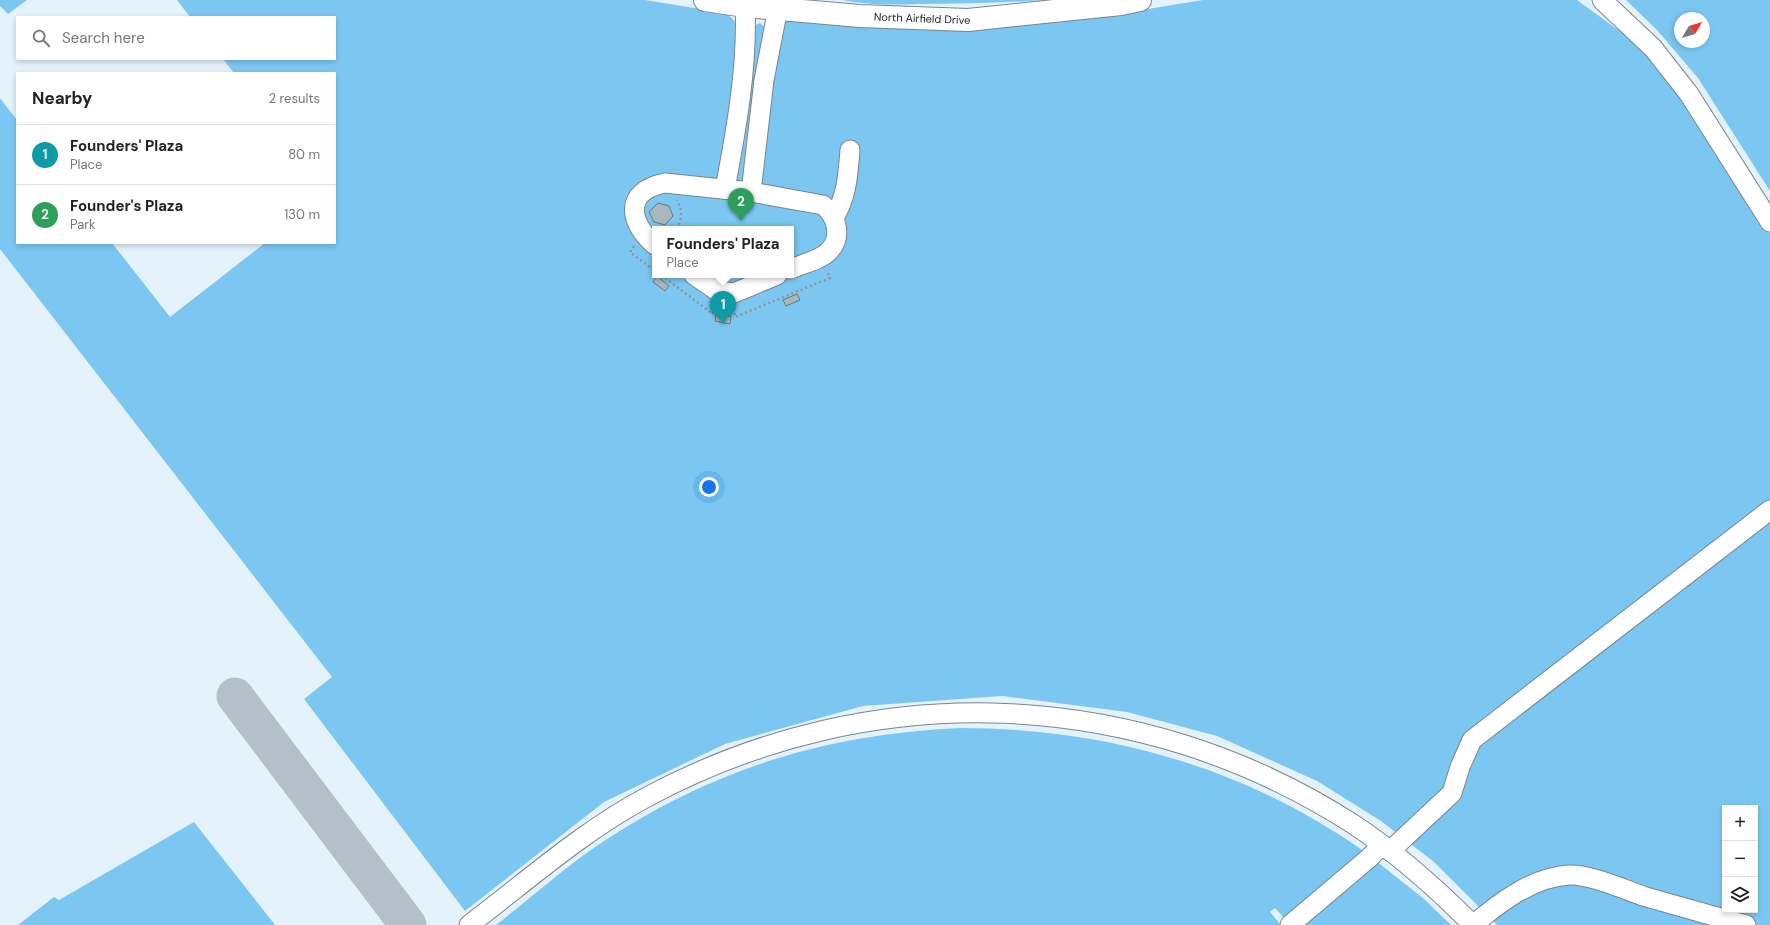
<!DOCTYPE html>
<meta charset="utf-8">
<style>
body{margin:0;font-family:"DM Sans",sans-serif;background:#f2f2f2;color:#222}
.controls{position:absolute;right:12px;bottom:12px;display:grid;overflow:hidden;border-radius:0px;box-shadow:0 2px 6px #0003}
.controls button{width:36px;height:36px;display:grid;place-items:center;padding:0;border:0;border-bottom:1px solid #e0e0e0;background:#fff;color:#222;font:20px sans-serif}
.compass{position:absolute;left:1674px;top:12px;width:36px;height:36px;border-radius:50%;background:#fff;box-shadow:0 2px 6px #0003;rotate:52deg}
.you{position:absolute;left:709px;top:487px;width:14px;height:14px;margin:-10px;border:3px solid #fff;border-radius:50%;background:#1a73e8;box-shadow:0 0 0 6px #1a73e833}
.badge{display:grid;place-items:center;width:26px;height:26px;border-radius:50%;background:#2784b1;color:#fff;font-size:13px;font-weight:700}
.pin{position:absolute;translate:-50% -33px;filter:drop-shadow(0 1px 2px #0008)}
.pin::after{content:'';position:absolute;top:21px;width:14px;height:12px;background:inherit;clip-path:polygon(0 0,100% 0,50% 100%)}
.popup{position:absolute;left:652px;top:226px;width:142px;height:52px;box-sizing:border-box;display:grid;place-content:center;border-radius:0px;background:#fff;filter:drop-shadow(0 1px 3px #0005);font-size:13px;white-space:nowrap;color:#767676}
.popup b{font-size:15px;color:#222}
.popup::after{content:'';position:absolute;left:50%;top:100%;margin-left:-8px;border:8px solid transparent;border-top-color:#fff}
.list{margin:0;padding:0;list-style:none}
h2{display:flex;justify-content:space-between;align-items:center;height:52px;margin:0;padding:0 16px;font-size:17px}
h2 small{font-size:13px;font-weight:400;color:#767676}
.list li{display:grid;grid-template-columns:26px 1fr auto;gap:12px;align-items:center;box-sizing:border-box;height:60px;padding:0 16px;border-top:1px solid #e0e0e0}
.list b{display:block;font-size:15px;white-space:nowrap}
.list p{margin:0;font-size:13px;white-space:nowrap;color:#767676}
.list em{font-size:13px;font-style:normal;color:#767676}
.icon{flex:none;width:22px;height:22px;fill:none;stroke:currentColor;stroke-width:2;stroke-linecap:round;stroke-linejoin:round}
.map{position:relative;flex:none;width:1770px;height:925px;overflow:hidden}
.search{position:absolute;background:#fff;box-shadow:0 2px 6px #0003;left:16px;top:16px;width:320px;height:44px;display:flex;align-items:center;gap:10px;box-sizing:border-box;padding:0 14px;border-radius:0px;color:#767676;font-size:15px}
.panel{position:absolute;background:#fff;box-shadow:0 2px 6px #0003;left:16px;top:72px;width:320px;height:172px;border-radius:0px}
.map>svg:first-child{display:block}
.green{fill:#7cc7f1;fill-rule:evenodd}
.lines{fill:none;stroke-linecap:round;stroke-linejoin:round}
.taxiway{stroke:#b4c0c7;stroke-width:37}
.building{fill:#a9b7bf;stroke:#6a777f}
.minor-casing{stroke:#78858d;stroke-width:21}
.major-casing{stroke:#78858d;stroke-width:24}
.path{stroke:#8a949b;stroke-width:2.5;stroke-dasharray:2 3;stroke-linecap:butt}
.minor{stroke:#fff;stroke-width:19}
.major{stroke:#fff;stroke-width:22}
.labels{text-anchor:middle;stroke-width:3;stroke-linejoin:round;paint-order:stroke}
.street-label{font-size:11px;fill:#191e22;stroke:#fdfdfd}
</style>
<div class="map">
<svg width="1770" height="925" viewBox="0 0 1770 925">
<rect width="100%" height="100%" fill="#e4f2fb"/>
<g class="green">
<polygon points="0,0 27,0 8,14 0,6"/>
<path d="M177 0H645L725 13 732 18 738 26 753 32 756 25 760 23 775 37 786 18 959 27 1093 18 1203 0H1577L1621 32 1648 57 1674 86 1770 234V925H1497L1434 862 1381 821 1317 781 1217 736 1127 712 1002 696 863 706 725 744 604 802 465 911 304 699 332 677 0 249V98L17 120V243H112L170 317 265 243H335V73H234L223 59H335V17H190ZM655 229H791V275H655ZM1725 808H1755V910H1725Z"/>
<path d="M843 0H1044C1002 3 960 4 919 4 894 5 867 5 843 0Z"/>
<path d="M1626 0H1770V191L1698 78 1657 30ZM1680 18H1704V42H1680Z"/>
<path d="M960 728C1107 728 1244 767 1365 852L1286 920 1275 908 1270 912 1281 925H496C531 898 565 867 601 843 712 769 827 734 960 728Z"/>
<polygon points="194,822 275,925 18,925 54,897 59,900"/>
<polygon points="1376,861 1424,899 1451,925 1296,925"/>
</g>
<g class="lines">
<polyline class="taxiway" points="235,696 408,925"/>
</g>
<g class="building">
<polygon points="658,203 669,206 673,216 665,225 654,222 649,212"/>
<polygon points="657,276 669,286 665,291 653,282"/>
<polygon points="797,294 800,300 786,306 783,300"/>
<polygon points="716,314 731,316 730,324 715,321"/>
</g>
<g class="lines">
<g class="minor-casing">
<g id="minor">
<polyline points="1602,0 1653,48 1689,94 1770,222"/>
<path d="M725 189C736 131 748 65 745 6"/>
<polyline points="751,192 764,80 778,8"/>
<path d="M834 218C847 196 848 175 850 150"/>
<path d="M655 245C628 222 624 191 665 183L751 192 823 205C837 216 843 238 828 252 820 260 802 264 791 269"/>
<polyline points="694,275 717,291 734,293 777,275"/>
<polyline points="1390,851 1452,793 1460,767 1472,740 1770,510"/>
<path d="M469 925C527 881 583 831 647 797 872 676 1138 686 1353 824 1397 853 1436 888 1473 925"/>
<polyline points="1290,925 1369,858 1382,845"/>
<path d="M1473 925C1500 902 1533 877 1569 875 1589 874 1623 889 1643 896 1677 906 1711 915 1746 925"/>
</g>
</g>
<g class="major-casing">
<g id="major">
<path id="s1" d="M705 0 745 6 860 16 968 20 1121 4 1140 0"/>
</g>
</g>
<g class="path">
<path d="M676 229C683 220 682 210 677 200"/>
<polyline points="680,229 688,226 697,229"/>
<polyline points="726,229 732,227 740,229"/>
<polyline points="634,246 630,252 655,271"/>
<polyline points="661,275 713,314 715,306"/>
<polyline points="734,308 735,317 830,278 827,270"/>
</g>
<use href="#minor" class="minor"/>
<use href="#major" class="major"/>
</g>
<g class="labels">
<g class="street-label">
<text dy="4" stroke="none"><textPath href="#s1" startOffset="218">North Airfield Drive</textPath></text>
</g>
</g>
</svg>
<div class="controls">
<button>+</button>
<button>−</button>
<button><svg class="icon" aria-label="layers" viewBox="0 0 24 24"><path d="M12 4l9 5-9 5-9-5zM3 14l9 5 9-5"/></svg></button>
</div>
<svg class="compass" viewBox="-18 -18 36 36"><path d="M0-13l5 13h-10z" fill="#e53935"/><path d="M0 13l5-13h-10z" fill="#767676"/></svg>
<div class="you"></div>
<div class="pin badge" style="left:723px;top:324px;background:#0f9aa8">1</div>
<div class="popup"><b>Founders' Plaza</b>Place</div>
<div class="pin badge" style="left:741px;top:221px;background:#2e9e5b">2</div>
<div class="search"><svg class="icon" aria-label="search" viewBox="0 0 24 24"><circle cx="10" cy="10" r="6"/><path d="M15 15l6 6"/></svg>Search here</div>
<section class="panel">
<h2>Nearby<small>2 results</small></h2>
<ul class="list">
<li><span class="badge" style="background:#0f9aa8">1</span><div><b>Founders' Plaza</b><p>Place</p></div><em>80 m</em></li>
<li><span class="badge" style="background:#2e9e5b">2</span><div><b>Founder's Plaza</b><p>Park</p></div><em>130 m</em></li>
</ul>
</section>
</div>
